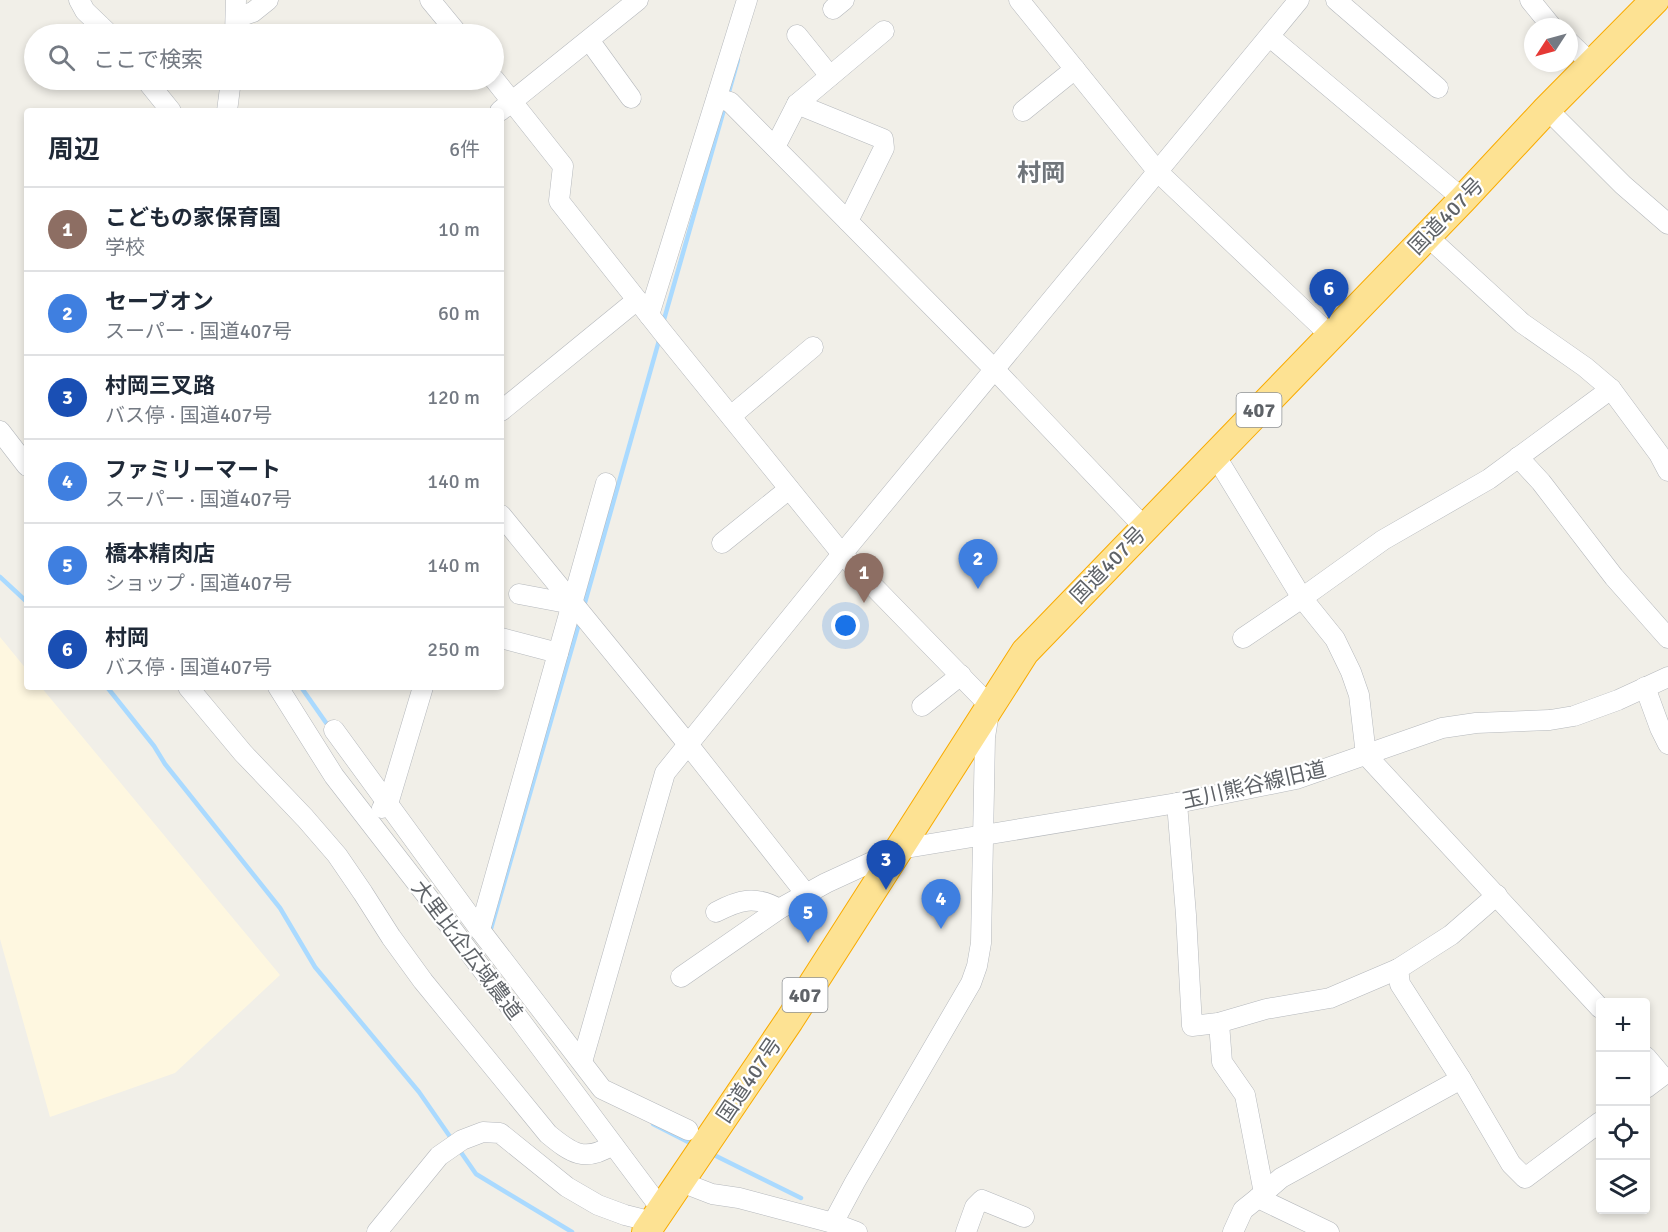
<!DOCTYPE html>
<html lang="ja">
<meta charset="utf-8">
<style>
body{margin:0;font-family:Signika,"Noto Sans JP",sans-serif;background:#f6f6f7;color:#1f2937}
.controls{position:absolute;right:18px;bottom:18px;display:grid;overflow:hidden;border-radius:6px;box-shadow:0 3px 9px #0003}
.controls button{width:54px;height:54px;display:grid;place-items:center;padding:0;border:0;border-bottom:2px solid #e0e1e3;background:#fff;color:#1f2937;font:30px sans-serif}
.compass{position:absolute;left:1524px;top:18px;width:54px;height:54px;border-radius:50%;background:#fff;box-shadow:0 3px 9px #0003;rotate:234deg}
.you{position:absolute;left:846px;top:626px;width:21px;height:21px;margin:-15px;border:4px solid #fff;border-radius:50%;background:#1a73e8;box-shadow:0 0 0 9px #1a73e833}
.badge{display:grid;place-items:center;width:39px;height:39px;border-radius:50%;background:#d93025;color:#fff;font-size:20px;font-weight:700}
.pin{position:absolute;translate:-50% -50px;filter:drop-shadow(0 2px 3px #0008)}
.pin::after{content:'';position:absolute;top:32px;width:21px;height:18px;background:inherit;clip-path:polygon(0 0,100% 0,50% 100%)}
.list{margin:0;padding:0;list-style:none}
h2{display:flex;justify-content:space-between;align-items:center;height:78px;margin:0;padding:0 24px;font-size:26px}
h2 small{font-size:20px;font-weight:400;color:#747a83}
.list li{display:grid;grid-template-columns:39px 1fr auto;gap:18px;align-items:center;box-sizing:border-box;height:84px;padding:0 24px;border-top:2px solid #e0e1e3}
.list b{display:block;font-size:22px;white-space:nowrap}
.list p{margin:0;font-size:20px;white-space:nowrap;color:#747a83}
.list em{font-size:20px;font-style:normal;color:#747a83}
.icon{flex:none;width:33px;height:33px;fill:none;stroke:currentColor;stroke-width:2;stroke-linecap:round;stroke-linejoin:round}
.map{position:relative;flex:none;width:1668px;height:1232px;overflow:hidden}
.search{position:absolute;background:#fff;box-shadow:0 3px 9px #0003;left:24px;top:24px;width:480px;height:66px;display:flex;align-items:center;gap:15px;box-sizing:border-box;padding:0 21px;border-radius:33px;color:#747a83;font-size:22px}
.panel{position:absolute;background:#fff;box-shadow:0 3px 9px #0003;left:24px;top:108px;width:480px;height:582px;border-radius:6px}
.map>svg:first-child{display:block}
.commercial{fill:#fef7e0}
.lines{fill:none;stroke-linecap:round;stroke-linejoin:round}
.stream{stroke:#aadaff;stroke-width:4.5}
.minor-casing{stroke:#b5b8bc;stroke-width:21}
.highway-casing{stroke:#f9ab00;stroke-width:30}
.minor{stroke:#fff;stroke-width:20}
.highway{stroke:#fde293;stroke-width:28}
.labels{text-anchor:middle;stroke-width:4.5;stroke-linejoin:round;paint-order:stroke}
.shield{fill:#fff;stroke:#8f9295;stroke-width:1.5}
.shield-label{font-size:20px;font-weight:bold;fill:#5f6368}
.street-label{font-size:21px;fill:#5f6368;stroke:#fff}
.quarter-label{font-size:24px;font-weight:bold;fill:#70757a;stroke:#fff}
</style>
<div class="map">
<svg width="1668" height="1232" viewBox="0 0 1668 1232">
<rect width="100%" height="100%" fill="#f1efe8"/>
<polygon class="commercial" points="0,637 27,670 27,687 41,687 280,975 175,1073 50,1117 0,939"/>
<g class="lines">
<g class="stream">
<polyline points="728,95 738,60"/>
<polyline points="663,323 725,106"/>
<polyline points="0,577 27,602"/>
<polyline points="584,606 660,337"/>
<polyline points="107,687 154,746 165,764 280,908 315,967 419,1092 453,1141"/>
<polyline points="301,687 329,727"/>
<polyline points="490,932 580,620"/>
<polyline points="653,1124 694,1145"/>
<polyline points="458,1148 476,1174 572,1232"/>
<polyline points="712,1154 801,1198"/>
</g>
<g class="minor-casing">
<g id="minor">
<polyline points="79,0 85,11 109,34"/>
<polyline points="430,0 458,34"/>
<polyline points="1019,0 1158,172 1330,335"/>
<polyline points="1336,0 1438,88"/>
<polyline points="1530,0 1552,27"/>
<polyline points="833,9 844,0"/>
<polyline points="236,18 253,12 268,0"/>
<polyline points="235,34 236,0"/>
<polyline points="797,35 830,76"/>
<polyline points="1270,37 1463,199"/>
<polyline points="589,40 631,98"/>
<polyline points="1569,42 1592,64"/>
<polyline points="494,79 563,166 559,201 664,334 842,554 990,706 985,737 981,943 977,966 971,983 855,1182 833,1223"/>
<polyline points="146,80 171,111"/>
<polyline points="717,98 730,102 995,370 1144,527"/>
<polyline points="797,104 883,139 884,148 848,221"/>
<polyline points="1547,109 1623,185 1668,224"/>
<polyline points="227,111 231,80"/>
<polyline points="500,111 638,0"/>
<polyline points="1023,111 1075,69"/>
<polyline points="775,147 797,104 884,31"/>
<polyline points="1427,236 1522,323 1585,367 1611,389 1659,454 1668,471"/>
<polyline points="649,315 747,0"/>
<polyline points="501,411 637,300"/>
<polyline points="731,416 813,347"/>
<polyline points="0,431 27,466"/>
<polyline points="1215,455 1302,598 1335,639 1351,672 1359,695 1366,755 1600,1008"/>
<polyline points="1518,457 1541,482 1614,577 1668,638"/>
<polyline points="501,515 687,743 806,894"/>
<polyline points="722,543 789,489"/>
<polyline points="519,594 572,604"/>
<polyline points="501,638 558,653"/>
<polyline points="1243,638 1302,598 1383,540 1489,479 1611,389"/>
<path d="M188 687 243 753 305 818 337 855 363 893 391 937 423 981 548 1134C571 1153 585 1163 612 1145"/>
<polyline points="278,687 334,776 437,909 662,1210"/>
<polyline points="1645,687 1660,728 1668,744"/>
<polyline points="922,706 961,675"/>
<polyline points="334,730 480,930 602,1089 688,1130"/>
<polyline points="1177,803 1186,915 1192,1026 1218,1023 1266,1009 1330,998 1398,969 1451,935 1497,895"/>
<polyline points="382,808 388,804 423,687"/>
<path d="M716 912C739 900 755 895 779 909"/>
<polyline points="480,930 606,483"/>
<polyline points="1398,969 1400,984 1461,1079 1511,1164 1525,1178 1600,1122"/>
<polyline points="681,977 779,909 826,883 900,849 1177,803 1296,779 1442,728 1476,723 1550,720 1574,716 1618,700 1668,677"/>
<polyline points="1219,1023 1222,1062 1245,1095 1264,1193"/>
<polyline points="1646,1057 1662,1076 1646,1088"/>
<polyline points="582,1062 665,773 842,554 1299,0"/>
<polyline points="681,1182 712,1194 739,1198 833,1223 857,1232"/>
<polyline points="1258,1198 1281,1178 1461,1079"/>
<polyline points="377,1232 439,1156 462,1140 483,1132 500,1133 567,1187 598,1205 625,1215 653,1222"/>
<polyline points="966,1232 975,1207 982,1200 1024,1217"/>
<polyline points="1233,1232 1243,1210 1258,1198 1329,1232"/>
</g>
</g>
<g class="highway-casing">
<polyline id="highway" points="646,1232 789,1021 1025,652 1463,199 1547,109 1655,0"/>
</g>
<use href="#minor" class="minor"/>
<use href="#highway" class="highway"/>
</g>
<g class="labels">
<g class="shield">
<rect x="1236.5" y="393" width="45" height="34" rx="4.5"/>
<rect x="782.5" y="978" width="45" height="34" rx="4.5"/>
</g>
<g class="shield-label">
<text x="1259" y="417">407</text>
<text x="805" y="1002">407</text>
</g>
<g class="street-label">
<text transform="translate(1446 216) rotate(-46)" y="7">国道407号</text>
<text transform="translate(1108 565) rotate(-46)" y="7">国道407号</text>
<text transform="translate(1254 785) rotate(-13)" y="7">玉川熊谷線旧道</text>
<text transform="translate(467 950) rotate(53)" y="7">大里比企広域農道</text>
<text transform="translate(749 1080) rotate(-56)" y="7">国道407号</text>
</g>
<g class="quarter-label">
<text x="1041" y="181">村岡</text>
</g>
</g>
</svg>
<div class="controls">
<button>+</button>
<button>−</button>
<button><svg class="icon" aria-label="locate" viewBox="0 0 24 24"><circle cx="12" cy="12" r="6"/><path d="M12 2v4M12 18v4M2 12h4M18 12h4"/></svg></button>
<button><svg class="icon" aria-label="layers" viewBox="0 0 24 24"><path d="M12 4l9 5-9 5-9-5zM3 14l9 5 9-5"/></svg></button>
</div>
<svg class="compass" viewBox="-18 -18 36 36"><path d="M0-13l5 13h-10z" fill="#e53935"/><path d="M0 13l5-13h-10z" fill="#747a83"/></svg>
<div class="you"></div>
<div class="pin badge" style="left:864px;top:603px;background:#8d6e63">1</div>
<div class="pin badge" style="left:978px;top:589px;background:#3f7fe0">2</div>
<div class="pin badge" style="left:886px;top:890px;background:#1a4fb4">3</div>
<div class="pin badge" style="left:941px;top:929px;background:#3f7fe0">4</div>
<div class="pin badge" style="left:808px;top:943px;background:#3f7fe0">5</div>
<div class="pin badge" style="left:1329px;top:319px;background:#1a4fb4">6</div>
<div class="search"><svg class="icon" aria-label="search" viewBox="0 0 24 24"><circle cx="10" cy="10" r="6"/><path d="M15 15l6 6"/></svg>ここで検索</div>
<section class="panel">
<h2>周辺<small>6件</small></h2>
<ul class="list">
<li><span class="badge" style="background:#8d6e63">1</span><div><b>こどもの家保育園</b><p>学校</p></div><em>10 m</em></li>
<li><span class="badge" style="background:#3f7fe0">2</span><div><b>セーブオン</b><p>スーパー · 国道407号</p></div><em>60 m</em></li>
<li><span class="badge" style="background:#1a4fb4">3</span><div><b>村岡三叉路</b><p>バス停 · 国道407号</p></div><em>120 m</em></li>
<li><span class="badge" style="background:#3f7fe0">4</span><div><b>ファミリーマート</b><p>スーパー · 国道407号</p></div><em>140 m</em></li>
<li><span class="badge" style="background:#3f7fe0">5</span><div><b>橋本精肉店</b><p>ショップ · 国道407号</p></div><em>140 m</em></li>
<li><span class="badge" style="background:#1a4fb4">6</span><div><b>村岡</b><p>バス停 · 国道407号</p></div><em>250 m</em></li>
</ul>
</section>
</div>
